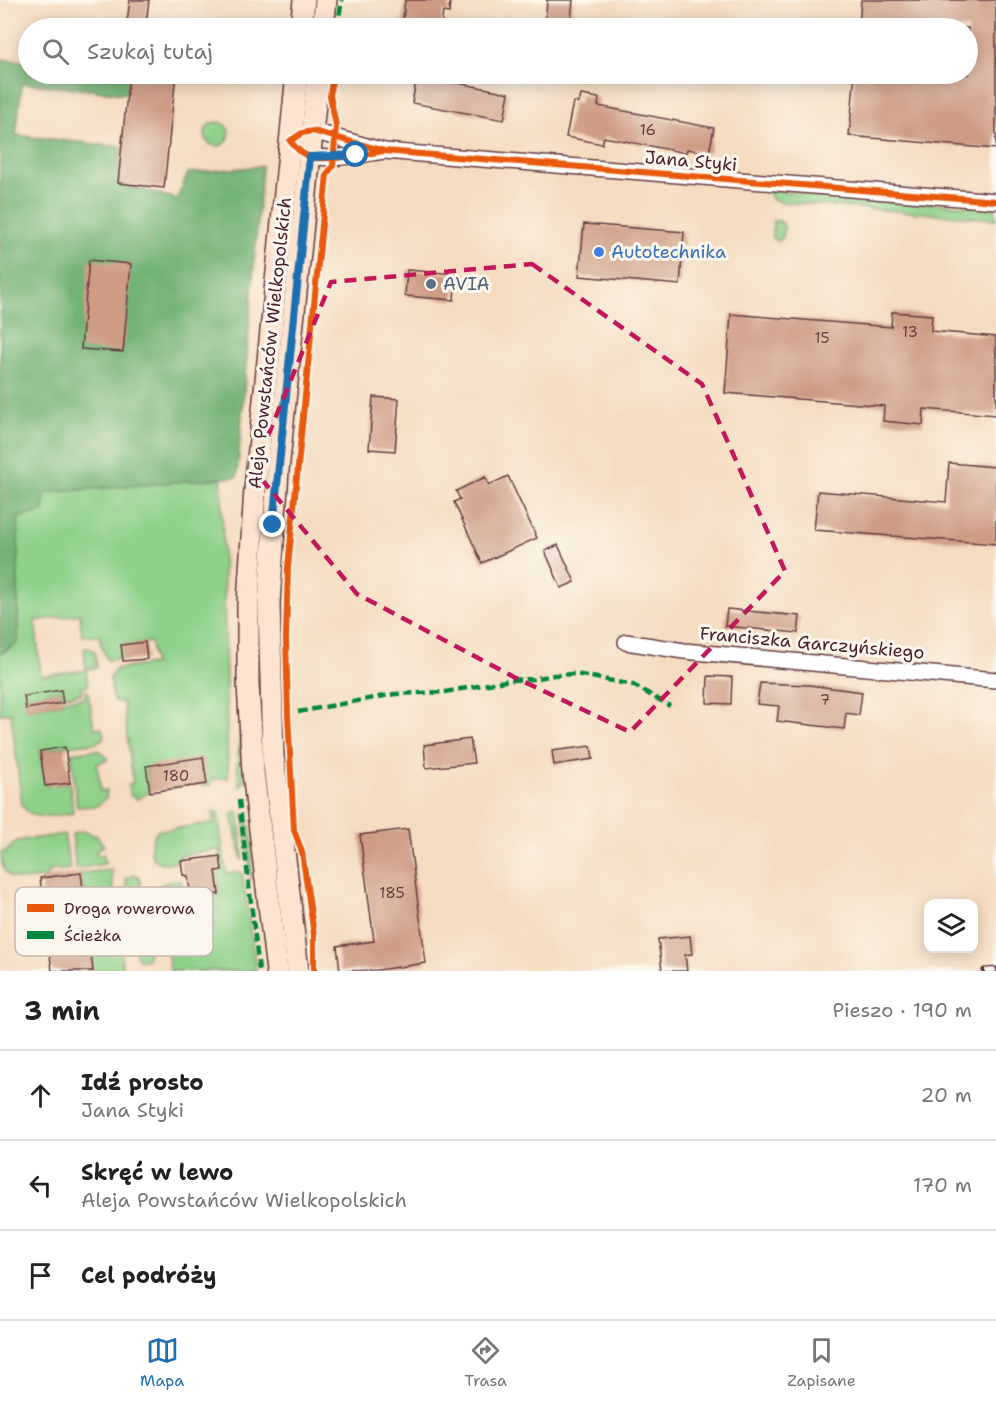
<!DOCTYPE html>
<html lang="pl">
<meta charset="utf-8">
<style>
body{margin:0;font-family:"Shantell Sans",sans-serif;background:#f2f2f2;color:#222}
.controls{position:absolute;right:18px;bottom:18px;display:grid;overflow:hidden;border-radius:12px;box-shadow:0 3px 15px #0003}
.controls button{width:54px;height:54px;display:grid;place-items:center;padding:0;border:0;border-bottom:2px solid #e0e0e0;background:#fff;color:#222;font:30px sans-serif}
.stop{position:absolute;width:18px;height:18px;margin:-14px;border:4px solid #1f6fb2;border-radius:50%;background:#fff}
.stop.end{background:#1f6fb2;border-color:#fff;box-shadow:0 2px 6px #0008}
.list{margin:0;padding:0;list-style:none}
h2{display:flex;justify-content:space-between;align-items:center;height:78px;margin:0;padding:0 24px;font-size:26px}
h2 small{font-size:20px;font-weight:400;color:#767676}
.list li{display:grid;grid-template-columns:39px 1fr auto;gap:18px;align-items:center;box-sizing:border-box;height:90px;padding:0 24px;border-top:2px solid #e0e0e0}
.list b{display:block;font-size:22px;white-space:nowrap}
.list p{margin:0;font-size:20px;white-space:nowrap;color:#767676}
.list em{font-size:20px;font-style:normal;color:#767676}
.icon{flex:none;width:33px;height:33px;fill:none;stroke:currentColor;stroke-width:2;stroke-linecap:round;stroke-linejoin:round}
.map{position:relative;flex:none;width:996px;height:971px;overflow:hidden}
.search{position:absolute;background:#fff;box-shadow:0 3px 15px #0003;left:18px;right:18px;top:18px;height:66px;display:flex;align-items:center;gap:15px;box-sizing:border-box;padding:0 21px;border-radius:33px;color:#767676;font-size:22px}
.sheet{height:348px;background:#fff}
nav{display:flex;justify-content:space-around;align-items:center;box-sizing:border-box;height:84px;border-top:2px solid #e0e0e0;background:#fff;font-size:16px;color:#767676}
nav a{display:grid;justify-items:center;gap:3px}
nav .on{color:#1f6fb2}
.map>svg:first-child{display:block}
.green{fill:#8fd189;stroke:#6c785a;stroke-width:1.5}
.forest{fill:#73b375;stroke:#5e6950;stroke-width:1.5}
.building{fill:#ce9b83}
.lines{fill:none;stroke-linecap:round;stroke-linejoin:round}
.minor-casing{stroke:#643b41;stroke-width:18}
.secondary-casing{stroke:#643b41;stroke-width:24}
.minor{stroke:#fff;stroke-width:15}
.secondary{stroke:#fde4d1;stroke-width:21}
.rail-casing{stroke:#4a1f2b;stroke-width:7}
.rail{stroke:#fbf7ec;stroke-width:4.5;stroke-dasharray:14;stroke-linecap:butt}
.quiet{stroke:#00873e;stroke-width:4.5;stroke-dasharray:9 4.5;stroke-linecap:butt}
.cycleway-casing{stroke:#fbf7ec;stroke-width:10}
.cycleway{stroke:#e8590c;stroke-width:6}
.route{stroke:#1f6fb2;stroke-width:8}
.marked{fill:none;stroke:#c2185b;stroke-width:4.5;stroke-dasharray:12 8;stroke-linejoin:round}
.shop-dot{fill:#3f7fe0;stroke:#fbf7ec;stroke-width:2}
.service-dot{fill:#5c6f8a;stroke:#fbf7ec;stroke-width:2}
.labels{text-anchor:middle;stroke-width:6;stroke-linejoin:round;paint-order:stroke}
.number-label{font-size:15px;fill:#6b3e41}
.street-label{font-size:18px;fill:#4a1f2b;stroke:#fbf7ec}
.shop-label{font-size:18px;fill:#366cbe;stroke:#fbf7ec;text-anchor:start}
.service-label{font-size:18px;fill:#4e5e75;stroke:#fbf7ec;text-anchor:start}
.key{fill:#fbf7ec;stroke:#c6b6b2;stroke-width:1.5}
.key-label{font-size:16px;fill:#4a1f2b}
</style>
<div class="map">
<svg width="996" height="971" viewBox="0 0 996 971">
<rect width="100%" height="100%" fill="#fbf7ec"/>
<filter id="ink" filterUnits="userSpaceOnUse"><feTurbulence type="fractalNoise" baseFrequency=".0167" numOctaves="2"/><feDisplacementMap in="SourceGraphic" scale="12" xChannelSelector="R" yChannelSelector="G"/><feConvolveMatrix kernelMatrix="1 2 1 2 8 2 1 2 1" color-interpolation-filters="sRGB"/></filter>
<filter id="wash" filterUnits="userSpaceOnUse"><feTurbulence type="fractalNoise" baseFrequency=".008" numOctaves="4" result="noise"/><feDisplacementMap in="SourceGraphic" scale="24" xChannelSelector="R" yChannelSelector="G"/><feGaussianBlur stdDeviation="1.35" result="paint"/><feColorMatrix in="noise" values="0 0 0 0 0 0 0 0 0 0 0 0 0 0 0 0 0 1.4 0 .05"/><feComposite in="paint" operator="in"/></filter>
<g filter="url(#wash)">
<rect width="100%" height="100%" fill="#f5dbbf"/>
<g class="green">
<circle cx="217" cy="134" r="12"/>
<polygon points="773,191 996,208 996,219 782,202 772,199 769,195 769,192"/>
<polygon points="773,221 780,221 784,226 783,237 778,241 772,238"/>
<path d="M0 456 221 460 228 778 211 780V785L202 786 199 761 146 768 150 792 137 799 131 796 128 785 133 783 123 702H117L113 700 110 678 116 669 154 664 151 642 122 645 123 658 107 660 101 644 100 635 82 636 80 614 35 621 41 676 86 670 88 686 81 687V694L62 696 61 690 24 696 26 709 63 703V700L85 698V691H88L94 728H101L104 734 103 738 96 743 66 746 40 751 45 786 70 783 73 813C56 815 32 823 22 805L11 713 0 714Z"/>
<polygon points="89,648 95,652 97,668 86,669 84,649"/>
<polygon points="241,726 244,781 240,787 237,767"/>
<polygon points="96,750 103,753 108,759 97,764 101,791 107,790 106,798 97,806 77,807 71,753"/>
<polygon points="238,811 243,854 242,861 232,815"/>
<path d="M213 812H218L226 873 242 872 256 971H170L160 892 161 885 167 882 181 880 183 899 219 894 216 871 222 870 219 849 182 855 176 862C172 862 164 864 160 862 145 858 151 840 157 831L214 823Z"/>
<path d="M244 816C256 829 251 864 251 881Z"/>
<polygon points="81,831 97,836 104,846 97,849 97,855 104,855 105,864 76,869 72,834"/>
<path d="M64 834 70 869 48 871 47 877C21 881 1 885 1 852L7 851 17 841Z"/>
<polygon points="111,870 123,971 93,971 81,873"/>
<polygon points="134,874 139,877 141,888 149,954 146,960 140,960 136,955 126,879"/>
</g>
<polygon class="forest" points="0,59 28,62 28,74 129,74 127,94 22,83 16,135 121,147 118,183 177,199 188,173 262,166 237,477 45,493 44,511 18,518 18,643 0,654"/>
<g id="blocks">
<g class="building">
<polygon points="130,0 149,0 146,24 127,22"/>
<polygon points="405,0 450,0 449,13 443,12 441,28 402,28"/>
<polygon points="547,0 573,0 570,28 545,28"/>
<polygon points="861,0 996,0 996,149 849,136 855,74 968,74 968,28 859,28"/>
<polygon points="129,74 176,74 164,188 118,183"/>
<polygon points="417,75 509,93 504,120 412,103"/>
<polygon points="581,95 599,98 598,106 714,128 709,153 687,149 686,153 604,137 602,144 566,137 573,102 579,103"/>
<polygon points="584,224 684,232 680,285 579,276"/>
<polygon points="89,260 131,264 123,352 81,349"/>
<polygon points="407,270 456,274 454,300 405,296"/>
<polygon points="892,312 932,315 931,331 996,337 996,415 924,409 923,425 883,421 884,406 725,393 731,314 891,327"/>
<polygon points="373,397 399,399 395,451 369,449"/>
<polygon points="949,463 996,467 996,544 814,530 818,491 946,502"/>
<polygon points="508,476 537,538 482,563 454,502 460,499 456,491 485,477 489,485"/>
<polygon points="558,545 575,582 561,588 545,551"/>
<polygon points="727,609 800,616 798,633 725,626"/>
<polygon points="145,642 147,659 123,661 121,645"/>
<polygon points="708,676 732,677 731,704 707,703"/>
<polygon points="760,683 809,685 862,692 859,715 846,713 844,729 777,721 779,706 757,704"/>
<polygon points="61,690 63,703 26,709 24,696"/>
<polygon points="470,739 474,763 426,768 424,745"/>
<polygon points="591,746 593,759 554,765 552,751"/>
<polygon points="65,747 70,783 45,786 40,751"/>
<polygon points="203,757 207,784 150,792 146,766"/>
<polygon points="408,829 426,963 378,970 340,971 337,946 374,941 360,835"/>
<polygon points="220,856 222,870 216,871 219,894 191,897 188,876 183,875 181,861"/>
<polygon points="81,873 93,971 52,971 40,878"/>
<polygon points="690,936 692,954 685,955 687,971 662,971 658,939"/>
</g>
</g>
</g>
<g filter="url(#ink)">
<use href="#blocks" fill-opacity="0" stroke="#643b41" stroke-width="1.5"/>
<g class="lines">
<g class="minor-casing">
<g id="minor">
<polyline points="304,132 313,131 384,151 996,201"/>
<path d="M301 152C320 164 362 154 384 151"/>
<polyline points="626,642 684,651 996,680"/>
</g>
</g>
<g class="secondary-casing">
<g id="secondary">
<polyline points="301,28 304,0"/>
<polyline points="323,28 326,0"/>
<polyline points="277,971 253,772 248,684 248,604 255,489 297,74"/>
<polyline points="298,971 273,756 269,604 278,471 318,74"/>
</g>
</g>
<use href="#minor" class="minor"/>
<use href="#secondary" class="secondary"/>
<g class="rail-casing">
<polyline id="rail" points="985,971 996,970"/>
</g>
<use href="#rail" class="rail"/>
<g class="quiet">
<polyline points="337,28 342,0"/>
<polyline points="298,712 395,694 445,692 510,680 533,679 554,675 576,674 633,685 670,706"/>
<polyline points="239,800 259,971"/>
</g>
<g class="cycleway-casing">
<g id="cycleway">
<path d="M384 151C366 154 324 162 308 156 301 154 295 147 290 141L302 133 313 131 384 151 996 201"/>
<polyline points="314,971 314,935 302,852 294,830 288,714 286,637 288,567 327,174 333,166 336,125 330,96 333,74"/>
</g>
</g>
<use href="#cycleway" class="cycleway"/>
</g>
</g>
<g class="lines" filter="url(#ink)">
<polyline class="route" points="273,525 310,157 356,155"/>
</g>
<path class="marked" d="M532 264 702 384 785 571 630 732 514 677 357 594 254 470 331 282Z"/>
<circle class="shop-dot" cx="599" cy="252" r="6"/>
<circle class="service-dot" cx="431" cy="284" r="6"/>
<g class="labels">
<g class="number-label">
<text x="648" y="135">16</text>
<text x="910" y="337">13</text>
<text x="822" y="343">15</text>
<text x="825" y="705">7</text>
<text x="176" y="781">180</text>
<text x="392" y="898">185</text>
</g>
<g class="street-label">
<text transform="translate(691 161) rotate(5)" y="6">Jana Styki</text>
<text transform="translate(270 343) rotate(-84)" y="6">Aleja Powstańców Wielkopolskich</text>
<text transform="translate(812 643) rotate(5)" y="6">Franciszka Garczyńskiego</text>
</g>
<g class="shop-label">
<text x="611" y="258">Autotechnika</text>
</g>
<g class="service-label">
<text x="443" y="290">AVIA</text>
</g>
</g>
<rect x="15" y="887" width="198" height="69" rx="9" class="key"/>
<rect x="27" y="904" width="27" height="8" fill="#e8590c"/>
<rect x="27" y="931" width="27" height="8" fill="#00873e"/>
<g class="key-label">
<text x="64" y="914">Droga rowerowa</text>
<text x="64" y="941">Ścieżka</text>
</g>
</svg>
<div class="controls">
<button><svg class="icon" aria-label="layers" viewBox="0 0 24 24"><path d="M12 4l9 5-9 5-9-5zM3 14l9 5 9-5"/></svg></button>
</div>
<div class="stop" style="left:356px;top:155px"></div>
<div class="stop end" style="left:273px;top:525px"></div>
<div class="search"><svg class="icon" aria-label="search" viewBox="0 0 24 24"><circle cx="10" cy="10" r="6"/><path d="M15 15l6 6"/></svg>Szukaj tutaj</div>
</div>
<section class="sheet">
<h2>3 min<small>Pieszo · 190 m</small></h2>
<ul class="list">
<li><svg class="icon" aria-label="ahead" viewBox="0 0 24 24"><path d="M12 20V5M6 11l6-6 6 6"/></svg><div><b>Idź prosto</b><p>Jana Styki</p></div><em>20 m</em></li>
<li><svg class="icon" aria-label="left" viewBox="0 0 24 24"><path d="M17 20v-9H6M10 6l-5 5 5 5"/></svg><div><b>Skręć w lewo</b><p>Aleja Powstańców Wielkopolskich</p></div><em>170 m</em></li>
<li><svg class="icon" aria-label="arrive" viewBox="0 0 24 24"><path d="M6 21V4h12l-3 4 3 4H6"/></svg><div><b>Cel podróży</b></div></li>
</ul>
</section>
<nav>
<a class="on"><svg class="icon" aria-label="map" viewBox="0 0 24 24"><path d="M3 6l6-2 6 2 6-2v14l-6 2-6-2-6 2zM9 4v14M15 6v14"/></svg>Mapa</a>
<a><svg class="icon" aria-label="directions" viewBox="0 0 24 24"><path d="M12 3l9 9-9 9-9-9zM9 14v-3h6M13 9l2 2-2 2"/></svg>Trasa</a>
<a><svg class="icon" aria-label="saved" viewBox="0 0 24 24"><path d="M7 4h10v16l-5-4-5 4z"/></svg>Zapisane</a>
</nav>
